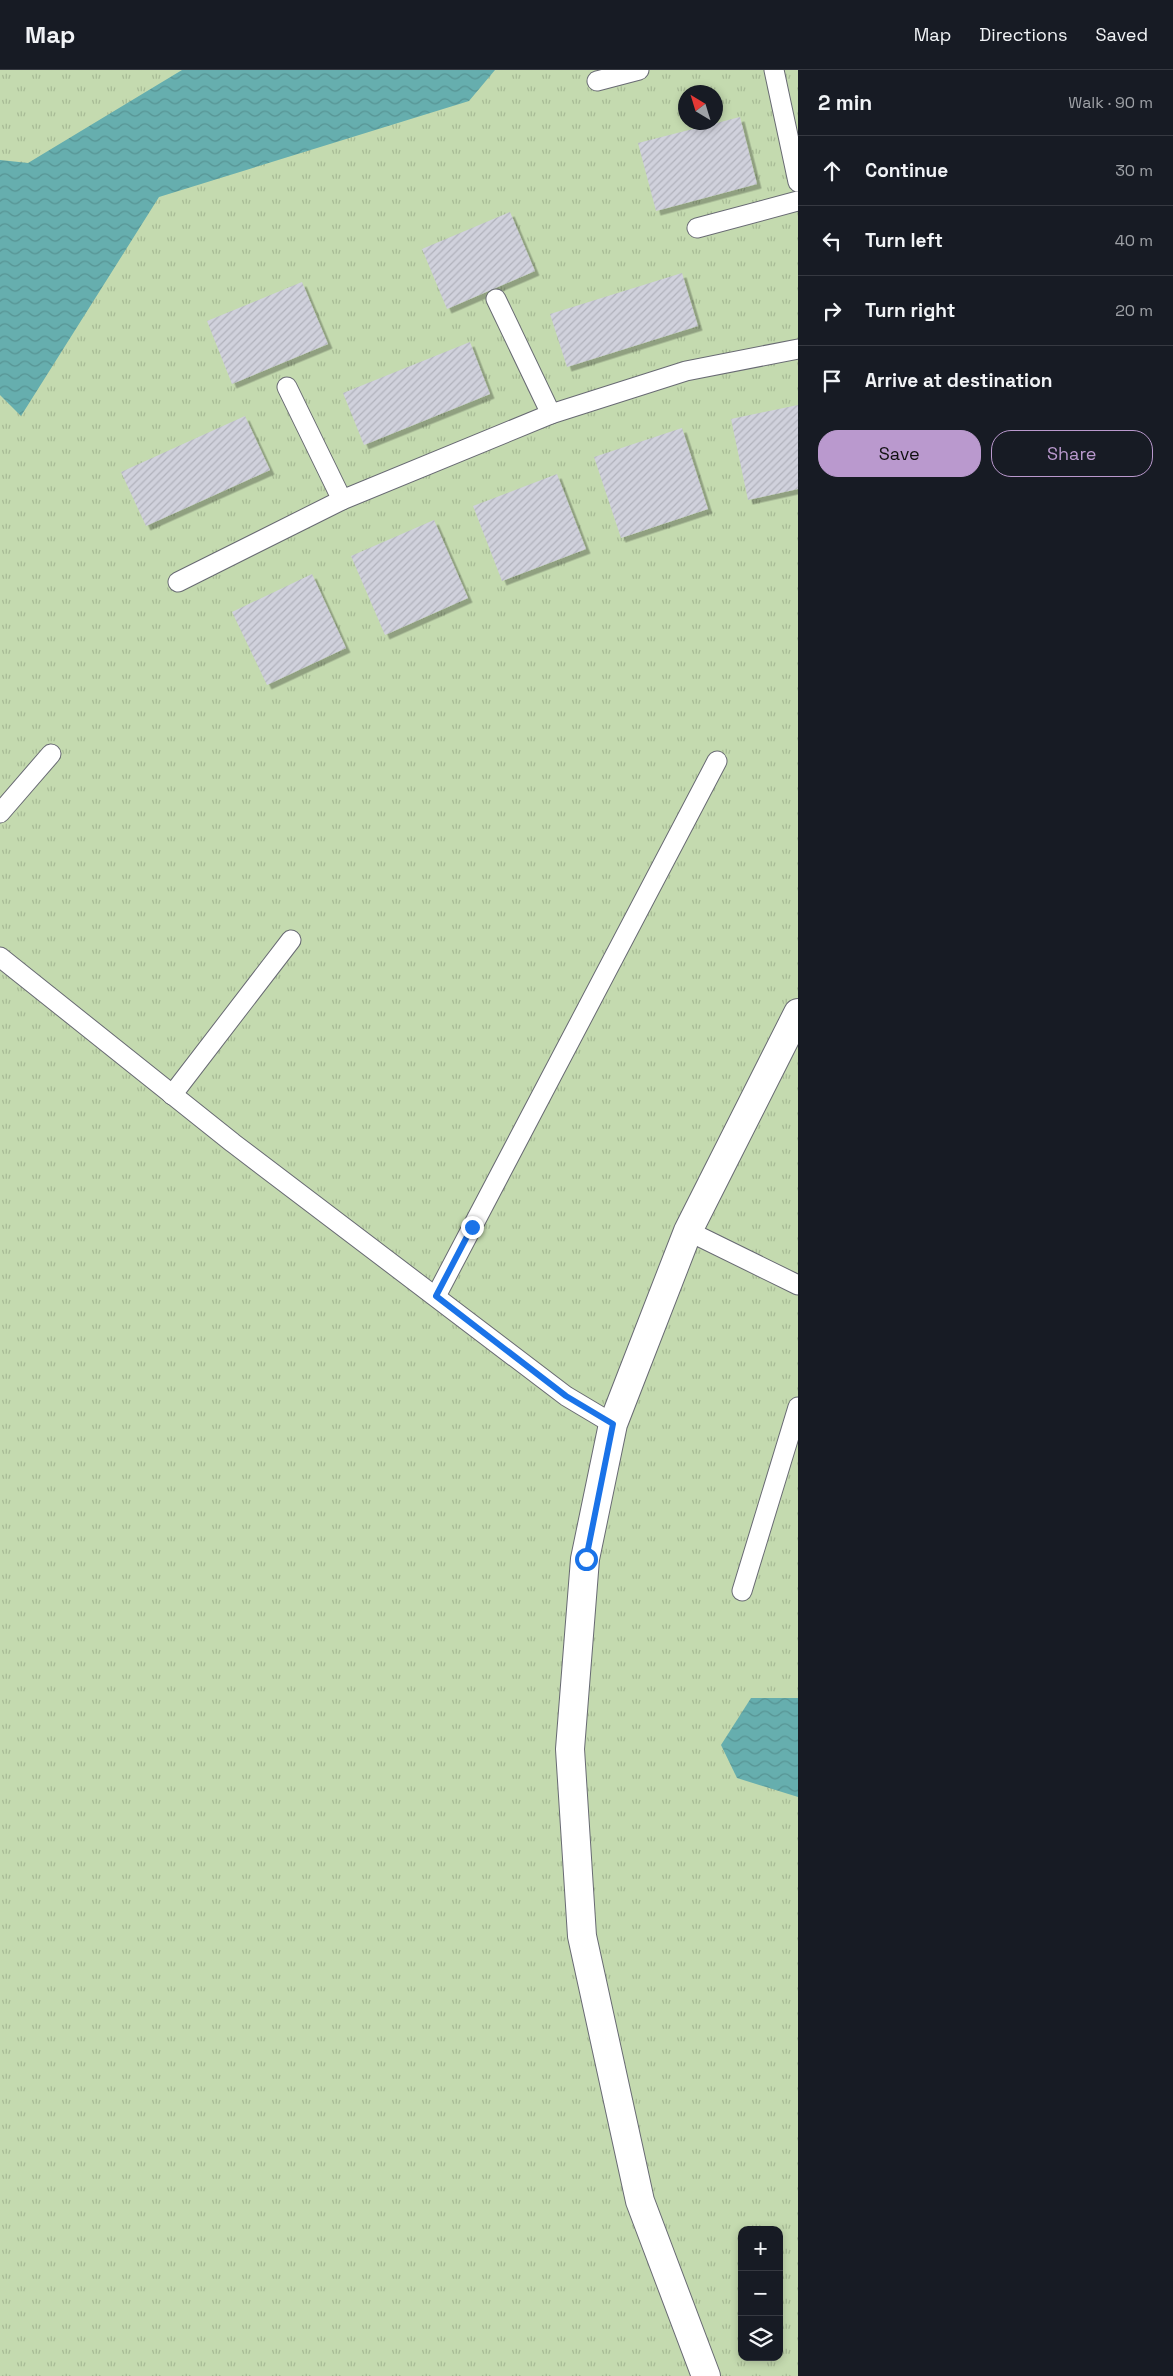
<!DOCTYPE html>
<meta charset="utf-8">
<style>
body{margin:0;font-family:"Space Grotesk",sans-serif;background:#20242c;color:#f1f3f6}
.controls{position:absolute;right:15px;bottom:15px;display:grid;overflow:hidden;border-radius:10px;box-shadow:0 2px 8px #0003}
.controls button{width:45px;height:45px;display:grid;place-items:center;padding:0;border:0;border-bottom:1px solid #363941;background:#171b24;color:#f1f3f6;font:25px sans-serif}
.compass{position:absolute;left:678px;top:15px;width:45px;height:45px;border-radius:50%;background:#171b24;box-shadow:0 2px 8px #0003;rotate:322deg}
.stop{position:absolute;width:15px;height:15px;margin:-11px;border:4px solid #1a73e8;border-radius:50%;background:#fff}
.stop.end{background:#1a73e8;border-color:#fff;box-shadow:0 1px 5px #0008}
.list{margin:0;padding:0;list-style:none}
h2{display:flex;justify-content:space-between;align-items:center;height:65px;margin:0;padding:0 20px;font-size:21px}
h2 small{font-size:16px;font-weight:400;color:#9ea1a6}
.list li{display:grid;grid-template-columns:32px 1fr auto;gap:15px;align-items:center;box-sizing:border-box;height:70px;padding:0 20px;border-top:1px solid #363941}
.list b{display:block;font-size:19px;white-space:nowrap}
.list em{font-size:16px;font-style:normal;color:#9ea1a6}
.actions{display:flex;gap:10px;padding:15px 20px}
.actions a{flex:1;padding:11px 0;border:1px solid #ba99ce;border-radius:20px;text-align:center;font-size:18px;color:#ba99ce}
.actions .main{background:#ba99ce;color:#111}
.icon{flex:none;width:28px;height:28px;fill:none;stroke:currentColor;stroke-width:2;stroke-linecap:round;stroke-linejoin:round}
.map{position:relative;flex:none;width:798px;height:2306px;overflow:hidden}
header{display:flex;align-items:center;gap:30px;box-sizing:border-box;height:70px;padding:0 25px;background:#171b24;border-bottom:1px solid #363941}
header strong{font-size:24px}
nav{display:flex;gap:28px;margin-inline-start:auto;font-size:18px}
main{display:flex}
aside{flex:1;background:#171b24}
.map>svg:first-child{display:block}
.grass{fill:url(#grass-tufts);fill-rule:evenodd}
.water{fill:url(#water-waves)}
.building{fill:url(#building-hatch);filter:url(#shadow)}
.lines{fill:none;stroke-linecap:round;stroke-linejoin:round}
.lane-casing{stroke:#686a73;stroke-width:21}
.secondary-casing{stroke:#686a73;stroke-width:30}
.lane{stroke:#fff;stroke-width:19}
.secondary{stroke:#fff;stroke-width:28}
.route{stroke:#1a73e8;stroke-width:6}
</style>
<header>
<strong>Map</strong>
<nav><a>Map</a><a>Directions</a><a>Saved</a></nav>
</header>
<main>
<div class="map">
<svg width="798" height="2306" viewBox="0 0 798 2306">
<defs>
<pattern id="grass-tufts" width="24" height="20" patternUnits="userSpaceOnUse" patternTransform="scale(1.25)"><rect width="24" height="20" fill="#c4daaf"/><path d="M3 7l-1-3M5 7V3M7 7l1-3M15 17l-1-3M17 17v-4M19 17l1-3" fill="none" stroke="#a7ba95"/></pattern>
<pattern id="water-waves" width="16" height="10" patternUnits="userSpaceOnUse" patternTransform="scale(1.25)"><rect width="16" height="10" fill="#66aeae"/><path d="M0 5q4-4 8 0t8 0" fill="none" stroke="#579494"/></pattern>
<pattern id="building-hatch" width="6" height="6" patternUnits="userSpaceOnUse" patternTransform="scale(1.25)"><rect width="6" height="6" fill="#d0d1dc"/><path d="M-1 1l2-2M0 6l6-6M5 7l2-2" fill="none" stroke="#b1b2bc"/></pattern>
<filter id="shadow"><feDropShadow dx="4.5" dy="4.5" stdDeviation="0" flood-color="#0004"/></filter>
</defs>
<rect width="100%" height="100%" fill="#edeffa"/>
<path class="grass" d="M0 0H798V2306H0ZM686 22H716V52H686ZM742 2160H779V2287H742Z"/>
<g class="water">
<polygon points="182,0 495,0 469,31 159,127 21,346 0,325 0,90 28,93"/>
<polygon points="751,1628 798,1628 798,1727 737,1708 721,1675"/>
</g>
<g class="building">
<polygon points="740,47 757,114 656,141 638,73"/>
<polygon points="510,142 535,201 447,239 422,179"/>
<polygon points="682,203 698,256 567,297 550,244"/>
<polygon points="302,212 328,274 232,314 207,251"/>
<polygon points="470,272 490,324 364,375 343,323"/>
<polygon points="798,335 798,419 748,430 731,349"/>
<polygon points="245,346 270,400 146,456 121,402"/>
<polygon points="682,358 708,439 621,468 594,387"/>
<polygon points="557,404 586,479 502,511 473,436"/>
<polygon points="434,450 468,528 385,565 351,486"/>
<polygon points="312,504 346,578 267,615 232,542"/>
</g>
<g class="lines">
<g class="lane-casing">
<g id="lane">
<polyline points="774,0 798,112"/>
<polyline points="597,11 639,0"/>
<polyline points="697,158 798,131"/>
<polyline points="496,229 551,344"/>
<polyline points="287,317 342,430"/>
<polyline points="178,512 342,430 551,344 686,301 798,279"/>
<polyline points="0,743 51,684"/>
<polyline points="0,887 233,1073 566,1326 613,1354"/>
<polyline points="172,1025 291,870"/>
<polyline points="688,1161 798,1215"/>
<polyline points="436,1226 717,691"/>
<polyline points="742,1521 798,1337"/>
</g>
</g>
<g class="secondary-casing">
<polyline id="secondary" points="706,2306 640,2131 582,1866 570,1679 585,1489 613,1354 688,1161 798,943"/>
</g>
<use href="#lane" class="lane"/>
<use href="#secondary" class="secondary"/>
</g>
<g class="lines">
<polyline class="route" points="472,1157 436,1226 566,1326 613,1354 586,1489"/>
</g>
</svg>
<div class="controls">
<button>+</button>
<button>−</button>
<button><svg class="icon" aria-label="layers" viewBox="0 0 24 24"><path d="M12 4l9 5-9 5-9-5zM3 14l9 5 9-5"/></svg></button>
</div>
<svg class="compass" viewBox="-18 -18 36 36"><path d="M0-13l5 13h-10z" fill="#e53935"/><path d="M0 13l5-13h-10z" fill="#9ea1a6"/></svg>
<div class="stop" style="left:586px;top:1489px"></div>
<div class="stop end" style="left:472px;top:1157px"></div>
</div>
<aside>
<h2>2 min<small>Walk · 90 m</small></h2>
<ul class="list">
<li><svg class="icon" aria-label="ahead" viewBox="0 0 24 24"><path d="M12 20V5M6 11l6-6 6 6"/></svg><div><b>Continue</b></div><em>30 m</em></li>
<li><svg class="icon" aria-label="left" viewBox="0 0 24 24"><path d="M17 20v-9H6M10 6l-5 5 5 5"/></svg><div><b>Turn left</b></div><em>40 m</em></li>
<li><svg class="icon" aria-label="right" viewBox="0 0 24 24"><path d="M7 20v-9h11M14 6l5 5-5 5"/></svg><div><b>Turn right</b></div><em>20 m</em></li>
<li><svg class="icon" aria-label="arrive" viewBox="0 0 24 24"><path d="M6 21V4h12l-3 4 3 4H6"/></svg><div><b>Arrive at destination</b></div></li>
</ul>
<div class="actions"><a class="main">Save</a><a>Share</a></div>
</aside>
</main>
